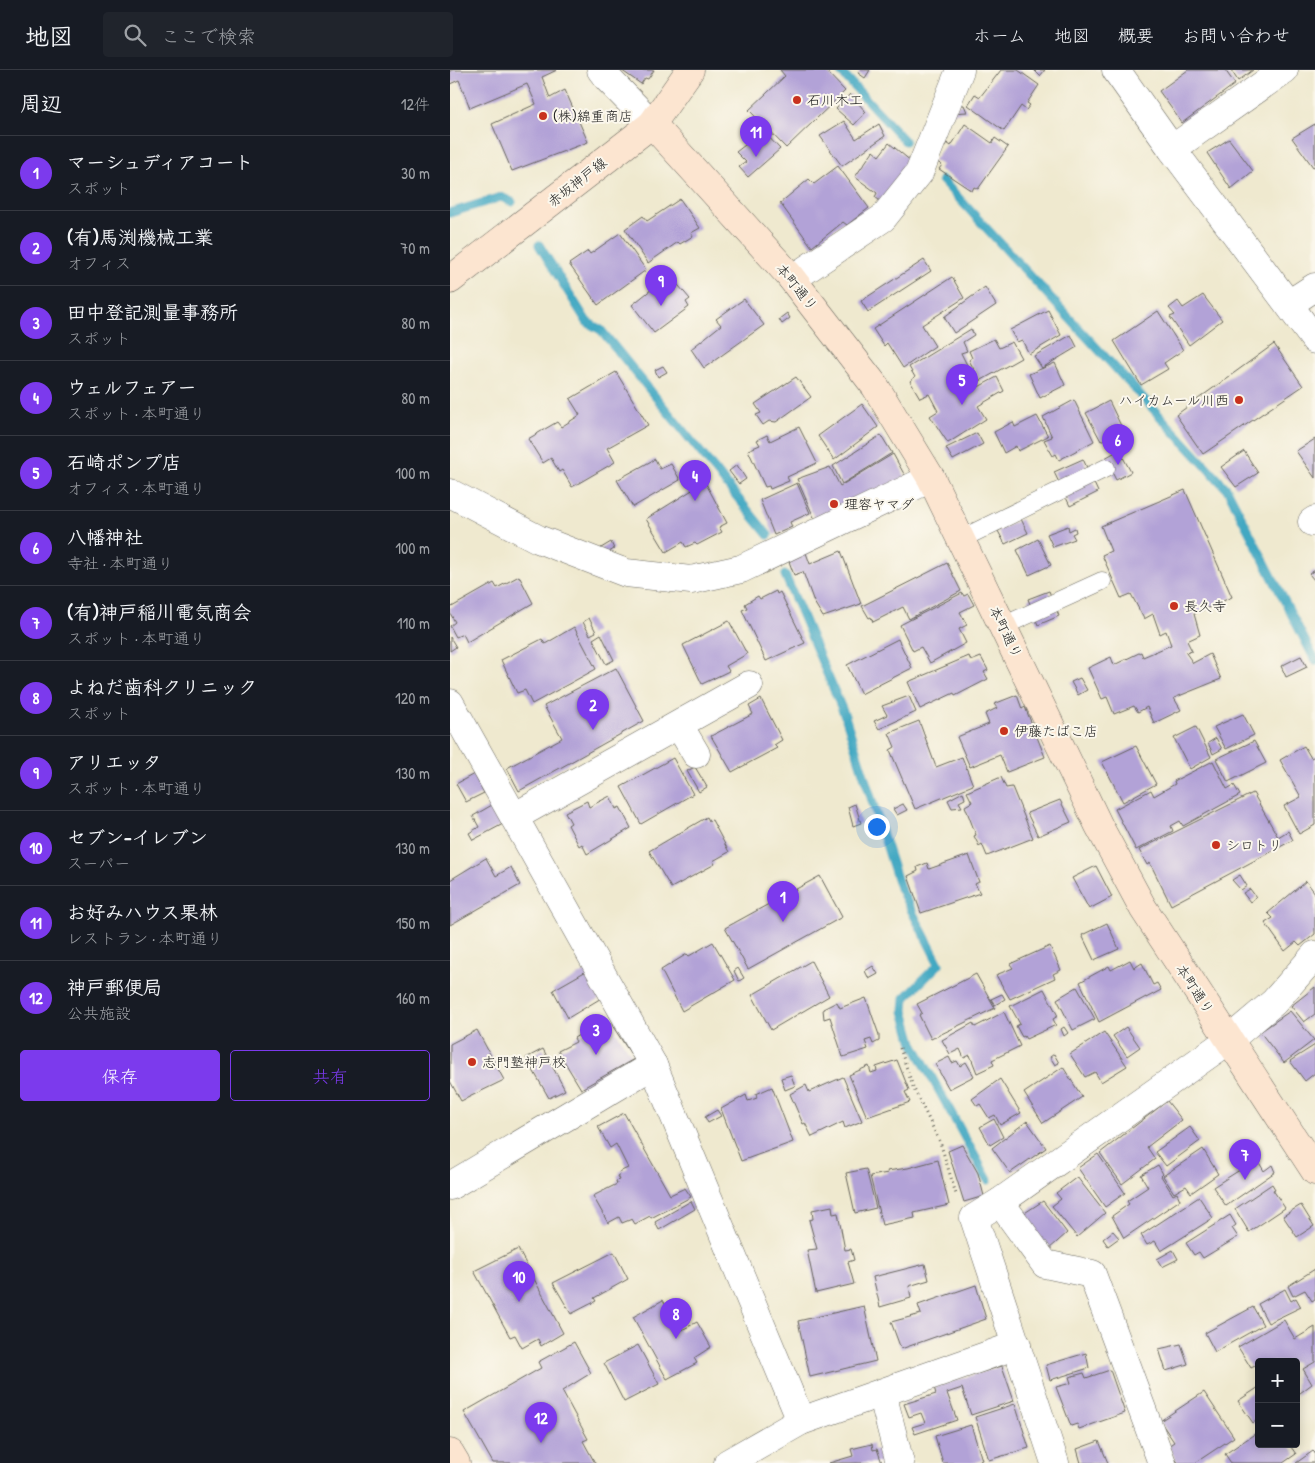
<!DOCTYPE html>
<html lang="ja">
<meta charset="utf-8">
<style>
body{margin:0;font-family:"Patrick Hand","Klee One",sans-serif;background:#20242c;color:#f1f3f6}
.controls{position:absolute;right:15px;bottom:15px;display:grid;overflow:hidden;border-radius:5px;box-shadow:0 2px 12px #0003}
.controls button{width:45px;height:45px;display:grid;place-items:center;padding:0;border:0;border-bottom:1px solid #363941;background:#171b24;color:#f1f3f6;font:25px sans-serif}
.you{position:absolute;left:426px;top:756px;width:18px;height:18px;margin:-12px;border:4px solid #fff;border-radius:50%;background:#1a73e8;box-shadow:0 0 0 8px #1a73e833}
.badge{display:grid;place-items:center;width:32px;height:32px;border-radius:50%;background:#7c3aed;color:#fff;font-size:16px;font-weight:700}
.pin{position:absolute;translate:-50% -41px;filter:drop-shadow(0 1px 2px #0008)}
.pin::after{content:'';position:absolute;top:26px;width:18px;height:15px;background:inherit;clip-path:polygon(0 0,100% 0,50% 100%)}
.list{margin:0;padding:0;list-style:none}
h2{display:flex;justify-content:space-between;align-items:center;height:65px;margin:0;padding:0 20px;font-size:21px}
h2 small{font-size:16px;font-weight:400;color:#9ea1a6}
.list li{display:grid;grid-template-columns:32px 1fr auto;gap:15px;align-items:center;box-sizing:border-box;height:75px;padding:0 20px;border-top:1px solid #363941}
.list b{display:block;font-size:19px;white-space:nowrap}
.list p{margin:0;font-size:16px;white-space:nowrap;color:#9ea1a6}
.list em{font-size:16px;font-style:normal;color:#9ea1a6}
.actions{display:flex;gap:10px;padding:15px 20px}
.actions a{flex:1;padding:11px 0;border:1px solid #7c3aed;border-radius:5px;text-align:center;font-size:18px;color:#7c3aed}
.actions .main{background:#7c3aed;color:#fff}
.icon{flex:none;width:28px;height:28px;fill:none;stroke:currentColor;stroke-width:2;stroke-linecap:round;stroke-linejoin:round}
.map{position:relative;flex:none;width:865px;height:1393px;overflow:hidden}
header{display:flex;align-items:center;gap:30px;box-sizing:border-box;height:70px;padding:0 25px;background:#171b24;border-bottom:1px solid #363941}
header strong{font-size:24px}
nav{display:flex;gap:28px;margin-inline-start:auto;font-size:18px}
.search{width:350px;height:45px;background:#20242c;display:flex;align-items:center;gap:12px;box-sizing:border-box;padding:0 18px;border-radius:5px;color:#9ea1a6;font-size:19px}
main{display:flex}
aside{flex:1;background:#171b24}
.map>svg:first-child{display:block}
.lines{fill:none;stroke-linecap:round;stroke-linejoin:round}
.stream{stroke:#42a8c2;stroke-width:9}
.building{fill:#b2a2d7}
.lane-casing{stroke:#66645b;stroke-width:19}
.street-casing{stroke:#66645b;stroke-width:29}
.secondary-casing{stroke:#66645b;stroke-width:29}
.path{stroke:#66645b;stroke-width:3;stroke-dasharray:1 4;stroke-linecap:butt}
.lane{stroke:#fff;stroke-width:18}
.street{stroke:#fff;stroke-width:28}
.secondary{stroke:#fce5d0;stroke-width:28}
.poi-dot{fill:#c8321e;stroke:#fbf7ec;stroke-width:2}
.labels{text-anchor:middle;stroke-width:4;stroke-linejoin:round;paint-order:stroke}
.poi-label{font-size:14px;fill:#1c1c1c;stroke:#fbf7ec;text-anchor:start}
.street-label{font-size:14px;fill:#1c1c1c;stroke:#fbf7ec}
</style>
<header>
<strong>地図</strong>
<div class="search"><svg class="icon" aria-label="search" viewBox="0 0 24 24"><circle cx="10" cy="10" r="6"/><path d="M15 15l6 6"/></svg>ここで検索</div>
<nav><a>ホーム</a><a>地図</a><a>概要</a><a>お問い合わせ</a></nav>
</header>
<main>
<aside>
<h2>周辺<small>12件</small></h2>
<ul class="list">
<li><span class="badge">1</span><div><b>マーシュディアコート</b><p>スポット</p></div><em>30 m</em></li>
<li><span class="badge">2</span><div><b>(有)馬渕機械工業</b><p>オフィス</p></div><em>70 m</em></li>
<li><span class="badge">3</span><div><b>田中登記測量事務所</b><p>スポット</p></div><em>80 m</em></li>
<li><span class="badge">4</span><div><b>ウェルフェアー</b><p>スポット · 本町通り</p></div><em>80 m</em></li>
<li><span class="badge">5</span><div><b>石崎ポンプ店</b><p>オフィス · 本町通り</p></div><em>100 m</em></li>
<li><span class="badge">6</span><div><b>八幡神社</b><p>寺社 · 本町通り</p></div><em>100 m</em></li>
<li><span class="badge">7</span><div><b>(有)神戸稲川電気商会</b><p>スポット · 本町通り</p></div><em>110 m</em></li>
<li><span class="badge">8</span><div><b>よねだ歯科クリニック</b><p>スポット</p></div><em>120 m</em></li>
<li><span class="badge">9</span><div><b>アリエッタ</b><p>スポット · 本町通り</p></div><em>130 m</em></li>
<li><span class="badge">10</span><div><b>セブン-イレブン</b><p>スーパー</p></div><em>130 m</em></li>
<li><span class="badge">11</span><div><b>お好みハウス果林</b><p>レストラン · 本町通り</p></div><em>150 m</em></li>
<li><span class="badge">12</span><div><b>神戸郵便局</b><p>公共施設</p></div><em>160 m</em></li>
</ul>
<div class="actions"><a class="main">保存</a><a>共有</a></div>
</aside>
<div class="map">
<svg width="865" height="1393" viewBox="0 0 865 1393">
<rect width="100%" height="100%" fill="#fbf7ec"/>
<filter id="ink" filterUnits="userSpaceOnUse"><feTurbulence type="fractalNoise" baseFrequency=".02" numOctaves="2"/><feDisplacementMap in="SourceGraphic" scale="10" xChannelSelector="R" yChannelSelector="G"/><feConvolveMatrix kernelMatrix="1 2 1 2 8 2 1 2 1" color-interpolation-filters="sRGB"/></filter>
<filter id="wash" filterUnits="userSpaceOnUse"><feTurbulence type="fractalNoise" baseFrequency=".0096" numOctaves="4" result="noise"/><feDisplacementMap in="SourceGraphic" scale="20" xChannelSelector="R" yChannelSelector="G"/><feGaussianBlur stdDeviation="1.12" result="paint"/><feColorMatrix in="noise" values="0 0 0 0 0 0 0 0 0 0 0 0 0 0 0 0 0 1.4 0 .05"/><feComposite in="paint" operator="in"/></filter>
<g filter="url(#wash)">
<rect width="100%" height="100%" fill="#efe9cf"/>
<g class="lines">
<g class="stream">
<polyline points="389,0 455,71"/>
<polyline points="492,110 777,419 865,590"/>
<polyline points="0,143 51,127 62,132"/>
<polyline points="89,175 137,252 151,260 318,465"/>
<polyline points="335,505 395,646 450,818 489,894 455,928 454,941 463,973 538,1110"/>
</g>
</g>
<g id="blocks">
<g class="building">
<polygon points="0,0 107,0 92,7 100,28 115,20 138,72 62,101 42,54 86,34 77,14 20,38 9,10 0,14"/>
<polygon points="171,0 204,0 198,9 195,8 191,14"/>
<polygon points="330,0 375,0 395,21 336,78 299,40 335,6"/>
<polygon points="410,0 420,0 415,8 408,3"/>
<polygon points="551,0 568,0 589,15 577,33 580,35 576,40 571,36 554,61 518,35 525,24 530,27"/>
<polygon points="584,0 595,0 590,6"/>
<polygon points="738,0 775,0 785,14 732,53 709,21"/>
<polygon points="781,0 803,0 788,11"/>
<polygon points="400,24 416,42 404,55 386,39"/>
<polygon points="509,35 514,35 517,42 501,43"/>
<polygon points="394,51 406,69 429,54 435,66 392,96 370,66"/>
<polygon points="515,54 542,73 545,68 558,77 528,119 524,117 522,121 489,99 492,95 484,90 497,73 501,76"/>
<polygon points="865,54 865,96 863,97 842,68"/>
<polygon points="313,61 330,79 298,107 289,97 296,92 286,82"/>
<polygon points="779,69 803,101 781,119 757,83"/>
<polygon points="439,73 462,92 434,134 425,127 427,123 405,107 423,81 429,86"/>
<polygon points="388,96 419,138 397,155 393,152 362,177 330,133 359,109 364,114"/>
<polygon points="230,129 250,158 241,163 243,166 230,174 228,172 198,193 175,159 193,146 197,151"/>
<polygon points="170,163 196,200 148,235 119,194 138,181 140,184"/>
<polygon points="474,190 481,201 418,242 411,231"/>
<polygon points="217,207 220,212 223,209 240,229 236,232 239,237 204,263 182,235"/>
<polygon points="502,207 514,228 472,255 485,276 453,298 437,273 434,276 423,259"/>
<polygon points="535,217 546,235 504,263 494,247"/>
<polygon points="753,225 772,250 739,275 720,247 725,245 719,238 728,231 733,238"/>
<polygon points="294,229 314,255 254,298 241,279 271,255 266,249"/>
<polygon points="598,240 611,265 579,284 572,270 567,272 560,260"/>
<polygon points="708,241 733,280 714,293 718,299 691,315 664,271"/>
<polygon points="337,243 340,248 332,254 329,249"/>
<polygon points="521,259 524,265 513,272 517,281 511,283 519,299 509,304 519,322 547,307 554,321 528,336 536,349 498,373 480,346 488,341 479,324 470,328 460,311 465,307 459,297"/>
<polygon points="621,265 627,277 592,298 584,286"/>
<polygon points="544,269 549,278 562,272 571,288 530,311 519,290 522,288 519,281"/>
<polygon points="824,274 853,316 753,384 726,345"/>
<polygon points="605,293 615,315 590,328 579,304"/>
<polygon points="213,296 217,302 208,307 205,300"/>
<polygon points="166,302 198,355 157,378 165,392 122,417 112,400 109,402 101,388 93,393 78,369 107,352 111,357 130,345 120,329"/>
<polygon points="346,307 361,327 326,352 319,351 313,355 306,345 311,343 305,334"/>
<polygon points="624,330 644,371 609,390 606,384 603,386 594,370 602,367 593,347"/>
<polygon points="659,331 672,358 651,371 636,343"/>
<polygon points="412,334 428,357 384,390 368,366"/>
<polygon points="587,346 598,366 568,381 566,376 554,383 544,362 563,352 565,357"/>
<polygon points="349,357 367,393 337,407 339,411 320,419 319,416 315,417 298,380 310,375 307,370 317,365 320,371"/>
<polygon points="527,363 533,374 503,390 496,378"/>
<polygon points="431,365 442,383 392,414 383,396"/>
<polygon points="865,369 865,408 846,381"/>
<polygon points="669,380 681,402 666,410 655,388"/>
<polygon points="794,381 808,403 786,417 771,397"/>
<polygon points="443,384 459,413 366,452 347,409 380,397 390,416"/>
<polygon points="205,389 210,399 221,394 230,410 183,437 167,410"/>
<polygon points="633,389 648,422 620,436 604,402"/>
<polygon points="287,395 296,409 289,414 279,401"/>
<polygon points="255,412 277,453 269,457 272,462 247,475 245,473 236,477 233,472 216,482 196,449"/>
<polygon points="347,413 360,443 340,452 342,457 324,465 310,430"/>
<polygon points="735,420 782,527 744,544 750,565 737,571 742,581 736,583 743,593 760,584 771,609 724,628 731,640 704,653 697,637 688,642 684,636 664,644 657,627 652,629 638,598 661,587 664,595 691,582 693,587 721,575 716,561 710,564 703,544 694,549 681,524 671,528 652,485 661,481 651,456"/>
<polygon points="571,449 578,463 555,474 548,461"/>
<polygon points="618,456 619,461 625,458 626,462 622,464 625,469 603,477 597,464"/>
<polygon points="588,469 601,495 579,505 567,480"/>
<polygon points="161,472 164,479 154,485 151,478"/>
<polygon points="355,480 360,494 391,481 411,534 373,547 364,532 353,502 344,505 337,486"/>
<polygon points="497,493 511,521 459,549 453,537 423,552 421,547 419,548 412,536"/>
<polygon points="865,500 865,511 859,504"/>
<polygon points="69,506 83,533 17,572 13,564 6,567 0,556 5,552 0,543 0,538 44,513 47,518"/>
<polygon points="326,521 327,524 330,522 355,573 316,591 292,540 297,538 295,534 308,526 310,529"/>
<polygon points="599,521 609,546 588,555 578,529"/>
<polygon points="512,523 514,526 518,524 524,535 510,542 517,555 509,559 516,573 480,593 471,577 463,581 450,555"/>
<polygon points="139,548 146,562 140,565 133,552"/>
<polygon points="279,551 297,584 276,596 279,601 252,614 233,575"/>
<polygon points="124,557 146,599 82,634 75,620 67,623 51,590 92,569 95,574"/>
<polygon points="151,564 164,590 156,594 143,569"/>
<polygon points="0,567 6,577 0,581"/>
<polygon points="448,569 462,598 411,624 397,595"/>
<polygon points="519,586 521,591 531,587 538,600 534,602 538,609 505,626 504,623 470,639 458,612"/>
<polygon points="851,586 857,597 836,607 831,596"/>
<polygon points="166,598 194,651 69,721 57,698 112,668 94,636"/>
<polygon points="630,608 637,620 628,625 621,612"/>
<polygon points="567,625 572,639 575,637 595,687 557,702 550,685 520,697 507,667 539,654 535,644 547,638 544,634"/>
<polygon points="459,626 466,642 429,659 424,651 437,645 432,636"/>
<polygon points="311,629 332,670 324,675 327,678 282,702 261,666 303,644 299,636"/>
<polygon points="793,644 804,665 776,679 764,657"/>
<polygon points="469,651 486,697 512,687 523,715 465,739 440,680 445,677 439,663"/>
<polygon points="746,657 761,687 740,699 724,668"/>
<polygon points="766,668 772,679 763,684 758,673"/>
<polygon points="804,671 816,693 778,712 766,689"/>
<polygon points="686,676 706,714 673,732 652,692"/>
<polygon points="854,676 861,688 865,686 865,755 849,764 834,736 851,727 830,690"/>
<polygon points="223,688 243,724 191,754 171,717"/>
<polygon points="763,691 777,719 784,715 790,725 733,756 730,751 721,756 723,761 686,780 665,739 701,720 704,726 725,714 724,711"/>
<polygon points="245,697 257,717 249,722 237,701"/>
<polygon points="24,704 34,723 16,732 6,714"/>
<polygon points="551,707 556,718 562,717 583,768 537,786 532,774 529,776 524,766 526,765 515,736 522,732 517,722"/>
<polygon points="513,722 515,729 509,732 512,737 502,738 498,730"/>
<polygon points="803,723 828,767 838,761 843,770 721,835 700,793 697,795 689,780"/>
<polygon points="160,726 166,739 170,737 181,758 137,784 132,774 129,776 118,755 121,753 115,742 137,731 139,737"/>
<polygon points="610,730 621,752 588,766 577,743"/>
<polygon points="405,734 411,753 403,756 398,737"/>
<polygon points="453,734 457,740 447,745 443,739"/>
<polygon points="42,735 53,754 23,770 19,763 29,757 23,746"/>
<polygon points="257,747 259,751 262,750 279,782 263,791 265,794 221,818 199,781"/>
<polygon points="519,785 529,812 525,814 530,823 471,843 458,806 468,801 467,797 477,793 479,799"/>
<polygon points="36,788 46,806 61,797 70,815 0,855 0,810"/>
<polygon points="646,796 662,827 639,839 622,808"/>
<polygon points="790,805 797,816 791,820 782,810"/>
<polygon points="370,806 392,847 298,899 275,858"/>
<polygon points="856,811 865,823 865,864 850,876 846,872 835,881 815,853 823,848 818,843"/>
<polygon points="800,819 806,827 800,832 793,823"/>
<polygon points="657,853 669,879 644,890 632,865"/>
<polygon points="263,872 285,910 232,941 211,900 237,884 239,886"/>
<polygon points="600,876 611,900 603,904 605,908 560,929 546,905 563,898 560,894"/>
<polygon points="680,890 684,898 692,893 703,915 707,913 711,920 696,928 696,927 649,952 630,912 659,896 661,900"/>
<polygon points="361,891 379,926 321,960 302,925"/>
<polygon points="423,896 428,904 419,909 415,901"/>
<polygon points="288,898 294,908 289,911 284,901"/>
<polygon points="138,900 153,927 118,948 103,920"/>
<polygon points="526,904 545,938 481,969 469,945 472,943 467,934"/>
<polygon points="627,917 645,949 623,960 607,929"/>
<polygon points="865,917 865,944 854,952 841,936"/>
<polygon points="594,919 608,946 603,949 606,955 576,969 574,966 572,967 566,956 570,954 560,936"/>
<polygon points="552,924 555,929 545,935 541,929"/>
<polygon points="416,928 429,965 429,971 423,974 421,969 415,971 418,979 393,987 380,947 374,949 373,939 387,932 390,938"/>
<polygon points="840,941 864,970 834,993 810,962"/>
<polygon points="554,942 570,976 542,990 544,995 527,1003 520,985 514,988 510,979 500,984 492,970 523,953 525,957"/>
<polygon points="160,952 184,989 131,1019 108,981 126,972 124,968 134,962 135,965"/>
<polygon points="614,957 618,963 614,966 611,959"/>
<polygon points="676,957 690,977 677,986 663,966"/>
<polygon points="27,960 54,1010 11,1031 0,1011 0,974"/>
<polygon points="654,962 677,996 651,1012 645,1002 635,1007 620,984"/>
<polygon points="865,975 865,1003 855,1011 840,991"/>
<polygon points="93,979 115,1020 99,1028 76,988"/>
<polygon points="604,984 609,993 605,995 600,987"/>
<polygon points="499,987 502,993 507,991 510,996 516,992 524,1006 499,1019 485,994"/>
<polygon points="447,990 459,1020 455,1022 460,1032 417,1047 399,1005 419,996 421,1003 427,1001 426,997"/>
<polygon points="613,997 632,1027 593,1053 574,1023"/>
<polygon points="341,1005 345,1016 335,1020 331,1008"/>
<polygon points="393,1007 412,1051 395,1058 393,1052 362,1067 355,1053 353,1054 340,1024 356,1015 359,1022"/>
<polygon points="550,1009 571,1043 550,1055 545,1045 539,1048 530,1034 527,1036 522,1029"/>
<polygon points="322,1017 343,1072 291,1091 271,1039 296,1025 298,1031 307,1028 306,1024"/>
<polygon points="717,1031 732,1050 697,1077 705,1089 672,1114 650,1083"/>
<polygon points="267,1040 271,1046 258,1053 255,1047"/>
<polygon points="174,1043 220,1125 235,1118 241,1127 201,1148 200,1146 185,1154 182,1149 172,1153 169,1147 158,1153 143,1126 167,1114 166,1111 169,1110 167,1106 170,1104 169,1102 178,1098 166,1074 160,1078 148,1057"/>
<polygon points="544,1049 553,1067 540,1075 530,1057"/>
<polygon points="577,1051 596,1078 560,1103 542,1078"/>
<polygon points="740,1057 750,1071 716,1096 705,1082"/>
<polygon points="512,1075 528,1103 534,1126 514,1132 498,1081"/>
<polygon points="753,1079 768,1104 741,1123 736,1116 724,1123 713,1106"/>
<polygon points="648,1084 675,1123 655,1137 628,1098"/>
<polygon points="807,1089 814,1101 822,1095 825,1102 776,1136 763,1117"/>
<polygon points="488,1090 499,1135 464,1143 465,1148 432,1155 420,1106 438,1103 437,1101 458,1098"/>
<polygon points="708,1095 713,1104 711,1106 723,1125 727,1123 730,1130 674,1168 662,1146 679,1134 677,1131 698,1117 691,1105"/>
<polygon points="416,1099 426,1138 405,1143 396,1103"/>
<polygon points="627,1107 655,1143 627,1167 602,1136 611,1129 606,1123"/>
<polygon points="822,1114 825,1119 823,1120 835,1138 799,1162 785,1139"/>
<polygon points="749,1127 763,1148 711,1181 705,1171 697,1175 691,1165"/>
<polygon points="241,1131 245,1139 209,1160 205,1152"/>
<polygon points="593,1131 617,1163 598,1180 570,1146"/>
<polygon points="851,1135 864,1156 847,1167 833,1146"/>
<polygon points="382,1136 383,1144 388,1143 395,1180 401,1179 404,1190 398,1192 404,1214 366,1223 357,1180 367,1179 359,1150 363,1149 362,1140"/>
<polygon points="780,1145 786,1155 782,1158 788,1167 753,1188 749,1182 744,1185 736,1173"/>
<polygon points="663,1161 669,1168 658,1176 653,1169"/>
<polygon points="68,1179 113,1263 91,1276 88,1269 72,1278 65,1265 60,1267 24,1201"/>
<polygon points="723,1180 728,1189 712,1197 707,1189"/>
<polygon points="164,1182 178,1209 144,1228 146,1231 121,1244 103,1213"/>
<polygon points="475,1194 479,1210 459,1216 461,1228 430,1237 423,1207"/>
<polygon points="865,1199 865,1229 862,1231 855,1220 843,1226 838,1216"/>
<polygon points="526,1215 536,1249 451,1279 441,1252 471,1244 468,1235"/>
<polygon points="835,1219 841,1231 846,1228 851,1237 818,1253 808,1234"/>
<polygon points="213,1230 230,1261 247,1252 261,1277 244,1288 247,1293 217,1309 183,1247"/>
<polygon points="414,1236 426,1291 360,1307 348,1251"/>
<polygon points="803,1237 813,1255 765,1282 755,1263"/>
<polygon points="834,1250 845,1269 865,1257 865,1292 853,1299 862,1314 846,1326 846,1292 809,1292 809,1294 801,1298 788,1277"/>
<polygon points="124,1272 141,1303 112,1321 138,1369 133,1371 145,1393 43,1393 14,1342 91,1298 88,1292"/>
<polygon points="731,1274 738,1294 716,1301 709,1279"/>
<polygon points="188,1275 209,1314 174,1332 154,1293"/>
<polygon points="636,1283 639,1298 600,1310 596,1295"/>
<polygon points="552,1296 564,1331 521,1345 512,1318 497,1323 507,1350 465,1364 462,1357 475,1353 471,1343 459,1347 454,1334 486,1324 484,1317"/>
<polygon points="660,1300 675,1343 629,1359 627,1354 621,1356 606,1317 621,1313 619,1307 634,1303 636,1308"/>
<polygon points="809,1317 809,1349 803,1353 788,1331"/>
<polygon points="754,1322 784,1367 745,1393 728,1393 718,1376 724,1372 710,1351"/>
<polygon points="565,1334 579,1378 539,1390 525,1347"/>
<polygon points="521,1355 532,1390 524,1393 493,1393 485,1366"/>
<polygon points="809,1361 809,1374 846,1374 841,1377 846,1384 833,1393 781,1393 775,1384"/>
<polygon points="649,1371 658,1393 631,1393 627,1379"/>
<polygon points="422,1374 423,1380 427,1379 432,1393 379,1393 403,1386 401,1379"/>
<polygon points="863,1381 865,1383 865,1393 846,1393"/>
</g>
</g>
</g>
<g filter="url(#ink)">
<use href="#blocks" fill-opacity="0" stroke="#66645b" stroke-width="1"/>
<g class="lines">
<g class="lane-casing">
<g id="lane">
<polyline points="511,469 656,398"/>
<polyline points="553,556 652,511"/>
</g>
</g>
<g class="street-casing">
<g id="street">
<polyline points="151,0 159,10 202,54"/>
<polyline points="666,0 722,79 865,270"/>
<polyline points="722,79 834,0"/>
<polyline points="342,209 433,148 469,103 510,0"/>
<polyline points="839,234 865,217"/>
<polyline points="0,423 88,469 176,503 241,510 291,499 481,408"/>
<polyline points="862,452 865,450"/>
<polyline points="0,633 203,995 351,1351"/>
<polyline points="229,655 246,684"/>
<polyline points="64,747 299,615"/>
<polyline points="0,1116 203,995"/>
<polyline points="550,1132 595,1194 642,1204 712,1393"/>
<polyline points="432,1323 450,1393"/>
<polyline points="278,1393 351,1351 567,1275"/>
<polyline points="605,1393 524,1148 550,1132 779,970 824,932 865,885"/>
</g>
</g>
<g class="secondary-casing">
<g id="secondary">
<polyline points="202,54 339,205 425,316 481,408 649,756 693,838 865,1101"/>
<polyline points="0,210 202,54 240,0"/>
<polyline points="0,1383 6,1393"/>
</g>
</g>
<polyline class="path" points="450,978 463,1017 490,1072 506,1124"/>
<use href="#lane" class="lane"/>
<use href="#street" class="street"/>
<use href="#secondary" class="secondary"/>
</g>
</g>
<g class="poi-dot">
<circle cx="347" cy="30" r="5"/>
<circle cx="93" cy="46" r="5"/>
<circle cx="789" cy="330" r="5"/>
<circle cx="384" cy="434" r="5"/>
<circle cx="724" cy="536" r="5"/>
<circle cx="554" cy="661" r="5"/>
<circle cx="766" cy="775" r="5"/>
<circle cx="22" cy="992" r="5"/>
</g>
<g class="labels">
<g class="poi-label">
<text x="357" y="35">石川木工</text>
<text x="103" y="51">(株)綿重商店</text>
<text x="779" y="335" text-anchor="end">ハイカムール川西</text>
<text x="394" y="439">理容ヤマダ</text>
<text x="734" y="541">長久寺</text>
<text x="564" y="666">伊藤たばこ店</text>
<text x="776" y="780">シロトリ</text>
<text x="32" y="997">志門塾神戸校</text>
</g>
<g class="street-label">
<text transform="translate(127 112) rotate(-38)" y="5">赤坂神戸線</text>
<text transform="translate(347 217) rotate(51)" y="5">本町通り</text>
<text transform="translate(556 562) rotate(64)" y="5">本町通り</text>
<text transform="translate(745 919) rotate(57)" y="5">本町通り</text>
</g>
</g>
</svg>
<div class="controls">
<button>+</button>
<button>−</button>
</div>
<div class="you"></div>
<div class="pin badge" style="left:333px;top:852px">1</div>
<div class="pin badge" style="left:143px;top:660px">2</div>
<div class="pin badge" style="left:146px;top:985px">3</div>
<div class="pin badge" style="left:245px;top:431px">4</div>
<div class="pin badge" style="left:512px;top:335px">5</div>
<div class="pin badge" style="left:668px;top:395px">6</div>
<div class="pin badge" style="left:795px;top:1110px">7</div>
<div class="pin badge" style="left:226px;top:1269px">8</div>
<div class="pin badge" style="left:211px;top:236px">9</div>
<div class="pin badge" style="left:69px;top:1232px">10</div>
<div class="pin badge" style="left:306px;top:87px">11</div>
<div class="pin badge" style="left:91px;top:1373px">12</div>
</div>
</main>
